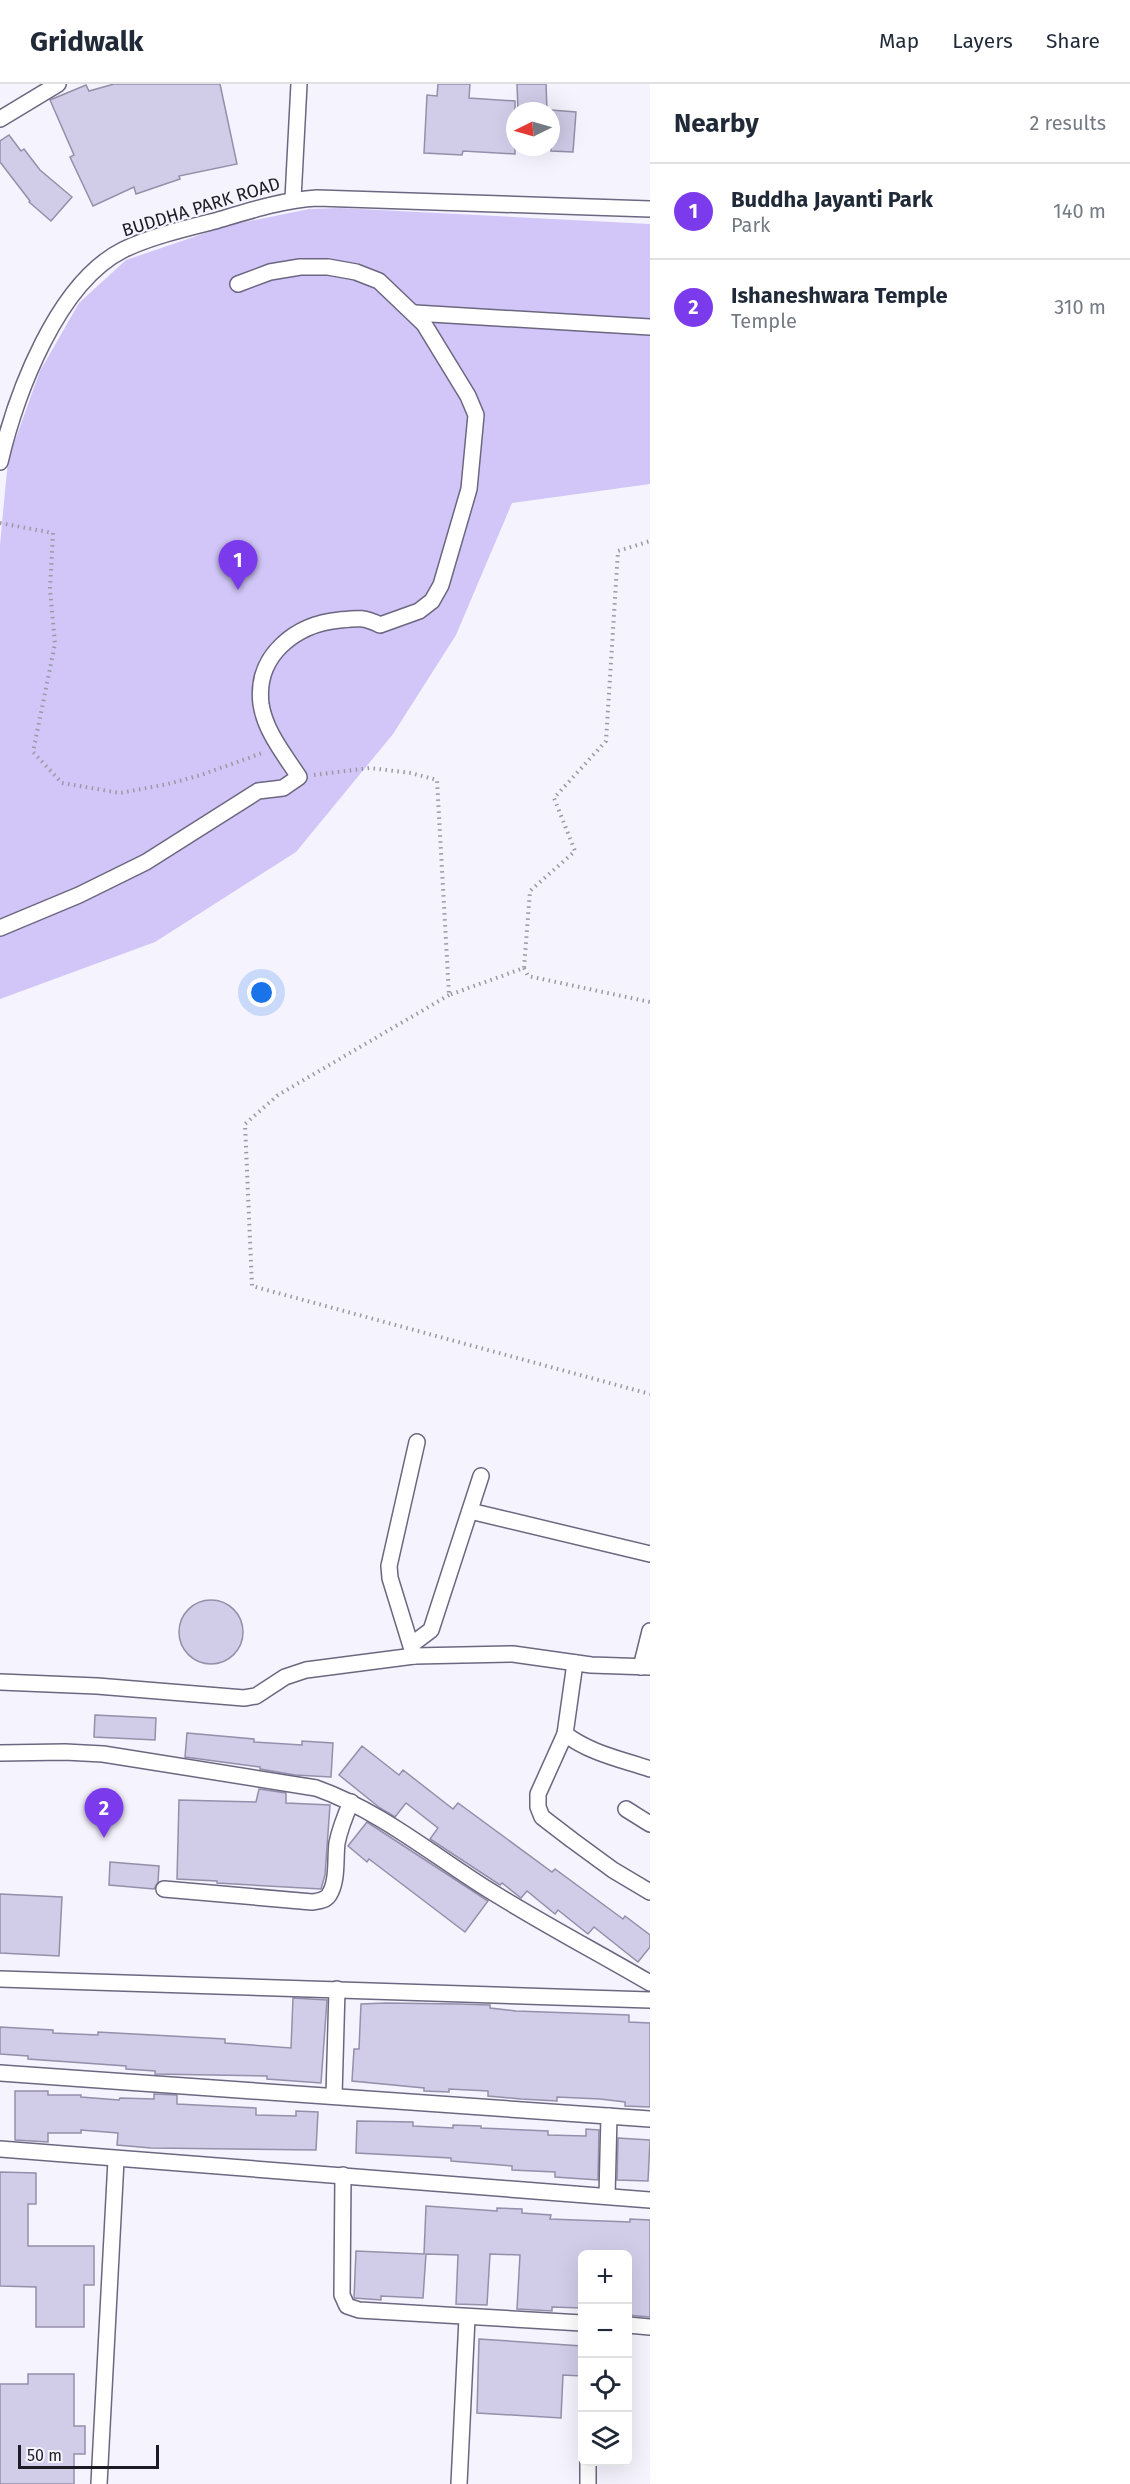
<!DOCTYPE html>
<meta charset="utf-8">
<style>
body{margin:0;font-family:"Fira Sans",sans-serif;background:#f6f6f7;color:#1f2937}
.controls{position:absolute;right:18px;bottom:18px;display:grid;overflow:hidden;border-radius:9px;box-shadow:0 6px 24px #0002}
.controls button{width:54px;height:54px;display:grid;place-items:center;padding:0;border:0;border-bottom:2px solid #e0e1e3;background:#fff;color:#1f2937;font:30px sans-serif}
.compass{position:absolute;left:506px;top:18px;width:54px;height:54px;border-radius:50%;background:#fff;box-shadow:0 6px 24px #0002;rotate:265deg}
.scale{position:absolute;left:18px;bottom:15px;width:141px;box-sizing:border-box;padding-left:6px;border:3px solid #1d1b25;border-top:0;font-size:16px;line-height:21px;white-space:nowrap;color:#1d1b25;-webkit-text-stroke:4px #f5f3fe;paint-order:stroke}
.you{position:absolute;left:262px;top:909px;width:21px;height:21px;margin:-15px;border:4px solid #fff;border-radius:50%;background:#1a73e8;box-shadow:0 0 0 9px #1a73e833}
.badge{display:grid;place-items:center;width:39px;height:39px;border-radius:50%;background:#7c3aed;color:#fff;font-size:20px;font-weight:700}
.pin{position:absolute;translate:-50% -50px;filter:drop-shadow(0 2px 3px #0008)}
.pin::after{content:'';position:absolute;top:32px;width:21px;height:18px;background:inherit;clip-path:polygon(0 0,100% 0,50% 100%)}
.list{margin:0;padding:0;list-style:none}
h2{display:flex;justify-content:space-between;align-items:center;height:78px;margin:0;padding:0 24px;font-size:26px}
h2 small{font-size:20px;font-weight:400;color:#747a83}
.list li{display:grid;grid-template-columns:39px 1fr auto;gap:18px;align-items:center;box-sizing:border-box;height:96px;padding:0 24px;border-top:2px solid #e0e1e3}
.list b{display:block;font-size:22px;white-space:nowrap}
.list p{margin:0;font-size:20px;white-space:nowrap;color:#747a83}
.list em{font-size:20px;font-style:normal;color:#747a83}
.icon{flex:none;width:33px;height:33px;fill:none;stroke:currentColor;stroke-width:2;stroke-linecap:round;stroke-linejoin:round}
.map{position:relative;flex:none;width:650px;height:2400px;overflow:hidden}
header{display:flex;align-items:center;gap:36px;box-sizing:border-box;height:84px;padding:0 30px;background:#fff;border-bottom:2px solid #e0e1e3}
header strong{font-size:28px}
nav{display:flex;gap:33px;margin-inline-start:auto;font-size:21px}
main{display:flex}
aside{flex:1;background:#fff}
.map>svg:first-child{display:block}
.green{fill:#d1c6f7}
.building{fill:#d1cce8;stroke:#958faa;stroke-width:1.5}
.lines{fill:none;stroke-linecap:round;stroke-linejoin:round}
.street-casing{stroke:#6c6780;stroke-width:18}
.path{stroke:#9b99a3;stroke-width:4;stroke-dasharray:1.5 4.5;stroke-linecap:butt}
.street{stroke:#fff;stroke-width:15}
.labels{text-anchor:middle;stroke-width:4.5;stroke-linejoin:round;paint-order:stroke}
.street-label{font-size:18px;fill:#1d1b25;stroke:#f5f3fe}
</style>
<header>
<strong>Gridwalk</strong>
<nav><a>Map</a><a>Layers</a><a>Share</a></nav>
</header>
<main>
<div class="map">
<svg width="650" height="2400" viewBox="0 0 650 2400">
<rect width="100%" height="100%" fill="#f5f3fe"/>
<polygon class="green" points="340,124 650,140 650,400 512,419 456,551 393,650 296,768 155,858 0,915 0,461 8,376 40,287 79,219 126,176 226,142 309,125"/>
<g class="building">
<polygon points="114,0 220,0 237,80 179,92 180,95 136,110 134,103 93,122 70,73 74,71 50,16 86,1 89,7"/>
<polygon points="438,0 470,0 469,14 515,17 515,70 463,67 462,71 424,69 427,11 437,12"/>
<polygon points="517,0 546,0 547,27 518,27"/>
<polygon points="551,26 576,28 573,68 551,67"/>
<polygon points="9,51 21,67 24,65 40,86 72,113 51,137 29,118 30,117 0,78 0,57"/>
<circle cx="211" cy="1548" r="32"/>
<polygon points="95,1631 156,1634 155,1656 94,1653"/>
<polygon points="187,1649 254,1655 254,1658 302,1661 302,1657 333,1659 331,1693 295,1691 260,1685 260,1683 185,1673"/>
<polygon points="362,1662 399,1691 403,1686 453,1725 458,1719 552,1788 555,1785 623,1835 625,1832 650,1851 650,1863 638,1878 594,1843 588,1850 558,1826 555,1830 527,1807 521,1814 502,1799 500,1801 430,1755 438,1744 406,1719 395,1733 380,1724 339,1691"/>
<polygon points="259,1705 286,1709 286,1719 330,1721 325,1791 321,1805 217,1799 217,1797 177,1795 179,1716 256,1718"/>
<polygon points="367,1738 488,1817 465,1848 369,1775 367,1778 348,1762"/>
<polygon points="110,1778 159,1782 158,1798 154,1805 109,1801"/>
<polygon points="0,1810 62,1813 59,1872 0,1869"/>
<polygon points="293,1914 327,1916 321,1999 267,1995 267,1992 155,1990 155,1987 126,1985 126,1982 28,1975 28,1972 0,1970 0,1943 53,1946 53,1949 98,1951 98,1948 225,1955 225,1959 291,1964"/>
<polygon points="386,1919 459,1920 490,1921 490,1924 516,1927 629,1931 629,1938 650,1939 650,2023 625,2022 625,2018 600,2015 557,2013 557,2017 521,2015 488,2012 488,2007 449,2005 449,2008 424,2007 424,2004 352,1997 354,1965 359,1965 361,1920"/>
<polygon points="15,2007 48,2007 48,2011 81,2011 81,2013 119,2016 120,2014 154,2015 154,2010 177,2011 177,2020 256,2024 256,2031 296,2032 296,2027 318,2028 316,2066 151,2064 117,2061 118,2049 81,2046 81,2049 48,2049 48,2058 15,2056"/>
<polygon points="357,2037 413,2038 413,2042 453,2044 453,2041 481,2042 481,2044 548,2047 548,2051 586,2052 586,2045 599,2046 598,2096 555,2093 555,2088 512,2086 512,2082 451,2077 451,2074 356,2069"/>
<polygon points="618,2054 650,2056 648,2097 617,2096"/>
<polygon points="0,2088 36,2089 36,2120 28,2120 28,2162 94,2162 94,2201 84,2201 84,2243 36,2243 36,2203 0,2202"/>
<polygon points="426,2122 497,2127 497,2124 522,2125 522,2129 551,2131 550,2135 630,2138 630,2135 650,2136 650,2233 627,2231 627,2170 582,2170 582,2224 552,2223 552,2227 517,2225 520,2171 490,2170 487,2221 456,2220 458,2171 426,2170 423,2214 381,2212 381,2216 354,2214 356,2167 424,2170"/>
<polygon points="479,2255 582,2262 582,2292 563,2291 561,2334 477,2329"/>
<polygon points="28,2290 74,2290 74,2342 85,2342 85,2370 74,2370 74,2400 0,2400 0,2300 28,2300"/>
</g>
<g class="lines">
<g class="street-casing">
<g id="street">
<polyline points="0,35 58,0"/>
<polyline points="293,115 299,0"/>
<polyline points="415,229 650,243"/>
<path d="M0 378C16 310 57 199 123 166 149 153 187 144 215 137 249 127 282 116 317 114L650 125"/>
<path d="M0 844 79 811 146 778 258 707 283 704 299 693C284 670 265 647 261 620 255 571 296 540 340 536 358 534 364 533 380 541L419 527 432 517 441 501 469 405 476 331 468 312 424 240 379 197 356 188 328 183H300L270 188 238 200"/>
<polyline points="470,1427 650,1470"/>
<polyline points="411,1561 431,1546 481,1392"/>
<polyline points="414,1572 390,1494 389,1482 417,1358"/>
<polyline points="575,1579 565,1650 538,1710 538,1723 542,1733 572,1756 613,1786 650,1808"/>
<polyline points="641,1583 650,1547"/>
<polyline points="0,1598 97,1602 244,1614 256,1612 285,1593 306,1586 414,1572 513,1570 591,1581 650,1583"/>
<path d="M565 1650C590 1669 620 1675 650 1685"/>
<path d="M0 1669 65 1668 103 1670 316 1704C378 1726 429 1768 484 1803 538 1837 595 1867 650 1899"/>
<polyline points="626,1725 650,1740"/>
<path d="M164 1805 312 1818C318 1817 325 1817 329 1811 338 1797 335 1775 337 1759 340 1744 345 1732 351 1718"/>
<polyline points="0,1895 650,1916"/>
<polyline points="0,1989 650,2035"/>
<polyline points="334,2012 337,1905"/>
<polyline points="0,2065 650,2116"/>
<polyline points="343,2091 342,2211 347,2222 359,2226 582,2239"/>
<polyline points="607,2112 609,2032"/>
<polyline points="628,2241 650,2243"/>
<polyline points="99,2400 116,2076"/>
<polyline points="459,2400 467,2234"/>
<polyline points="588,2400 588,2378"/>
</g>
</g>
<g class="path">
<polyline points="0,439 53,449 50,505 55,560 33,668 62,699 120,709 168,700 201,691 265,668"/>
<polyline points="314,691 370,684 411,689 437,696 449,911 524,884 530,807 575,767 554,714 606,657 618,467 650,457"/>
<polyline points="524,884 528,892 650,918"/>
<polyline points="449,911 278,1011 245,1040 252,1202 650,1310"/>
</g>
<use href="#street" class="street"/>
</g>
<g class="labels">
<g class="street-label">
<text transform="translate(201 123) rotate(-17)" y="6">BUDDHA PARK ROAD</text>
</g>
</g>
</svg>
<div class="controls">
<button>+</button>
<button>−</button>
<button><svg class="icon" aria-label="locate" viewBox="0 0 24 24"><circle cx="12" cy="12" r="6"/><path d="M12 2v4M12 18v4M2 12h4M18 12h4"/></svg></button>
<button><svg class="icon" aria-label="layers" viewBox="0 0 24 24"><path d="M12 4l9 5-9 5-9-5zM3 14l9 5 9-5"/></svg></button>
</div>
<svg class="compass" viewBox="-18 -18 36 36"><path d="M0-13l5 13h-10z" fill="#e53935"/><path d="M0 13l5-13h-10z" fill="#747a83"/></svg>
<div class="scale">50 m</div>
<div class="you"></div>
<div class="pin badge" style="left:238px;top:506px">1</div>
<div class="pin badge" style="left:104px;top:1754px">2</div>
</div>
<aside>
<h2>Nearby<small>2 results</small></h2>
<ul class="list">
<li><span class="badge">1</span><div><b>Buddha Jayanti Park</b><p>Park</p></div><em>140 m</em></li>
<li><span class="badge">2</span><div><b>Ishaneshwara Temple</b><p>Temple</p></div><em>310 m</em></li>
</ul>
</aside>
</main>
